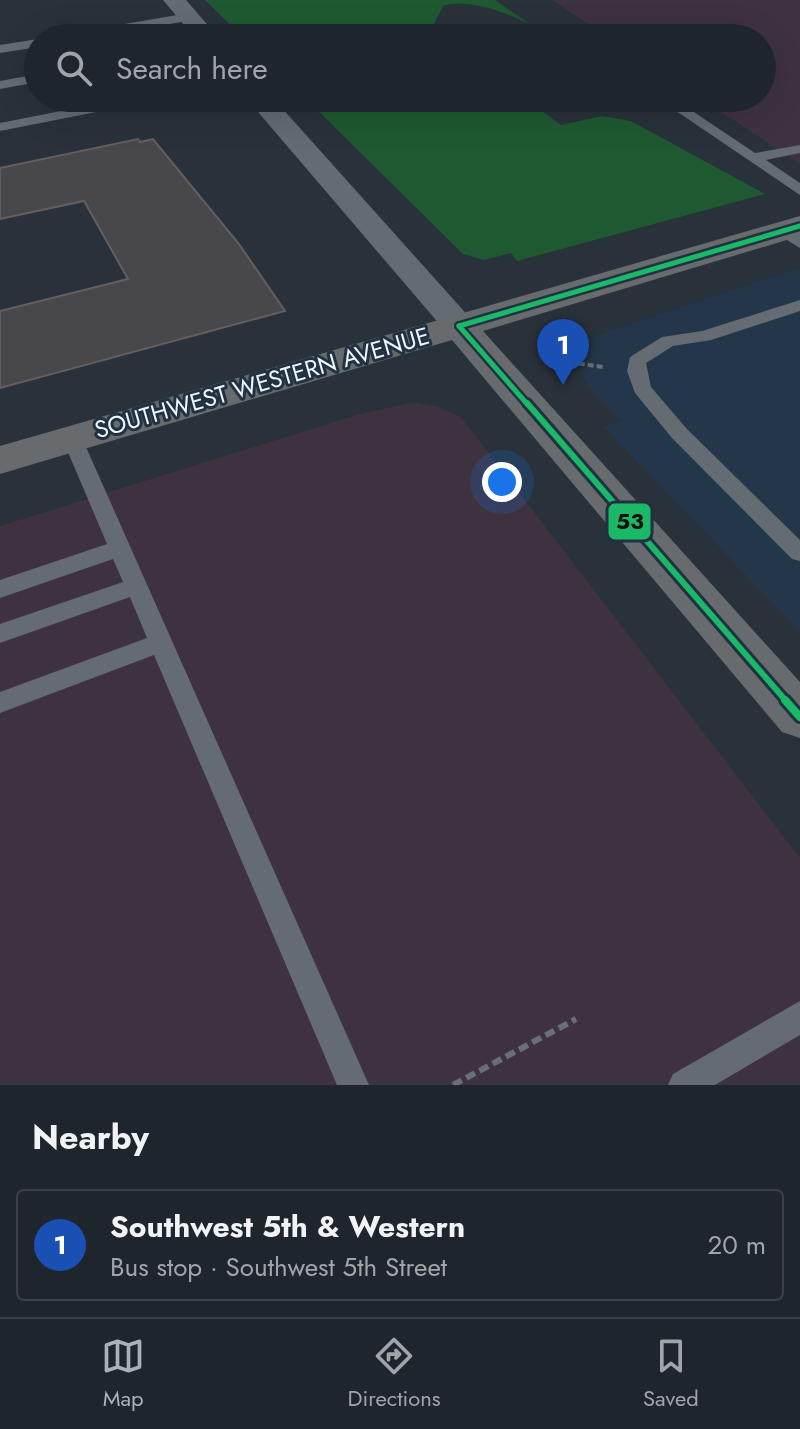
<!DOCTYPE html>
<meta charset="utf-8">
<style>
body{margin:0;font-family:Jost,sans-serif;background:#2c3138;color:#f1f3f6}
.you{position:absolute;left:502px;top:482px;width:28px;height:28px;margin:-20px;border:6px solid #fff;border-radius:50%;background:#1a73e8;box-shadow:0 0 0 12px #1a73e833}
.badge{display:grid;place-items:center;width:52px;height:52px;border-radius:50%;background:#a8b0b9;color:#fff;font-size:26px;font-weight:700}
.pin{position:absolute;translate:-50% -66px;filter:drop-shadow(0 2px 4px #0008)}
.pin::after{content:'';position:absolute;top:42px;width:28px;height:24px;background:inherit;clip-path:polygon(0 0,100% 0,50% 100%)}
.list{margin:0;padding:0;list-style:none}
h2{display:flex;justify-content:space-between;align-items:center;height:104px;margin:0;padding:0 32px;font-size:34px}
h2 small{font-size:26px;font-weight:400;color:#a1a5a9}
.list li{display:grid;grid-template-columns:52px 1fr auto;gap:24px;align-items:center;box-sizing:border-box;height:112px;margin:0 16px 16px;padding:0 16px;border:2px solid #3c4248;border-radius:8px}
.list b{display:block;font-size:30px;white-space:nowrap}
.list p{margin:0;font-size:26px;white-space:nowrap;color:#a1a5a9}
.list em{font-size:26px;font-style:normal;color:#a1a5a9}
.icon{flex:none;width:44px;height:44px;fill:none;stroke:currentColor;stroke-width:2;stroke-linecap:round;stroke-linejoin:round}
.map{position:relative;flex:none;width:800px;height:1085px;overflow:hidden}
.search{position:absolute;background:#1f252c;box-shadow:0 8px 32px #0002;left:24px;right:24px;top:24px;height:88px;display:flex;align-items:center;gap:20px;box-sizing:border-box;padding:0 28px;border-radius:44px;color:#a1a5a9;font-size:30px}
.sheet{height:232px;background:#1f252c}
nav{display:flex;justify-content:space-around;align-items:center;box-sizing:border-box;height:112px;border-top:2px solid #3c4248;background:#1f252c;font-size:22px;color:#a1a5a9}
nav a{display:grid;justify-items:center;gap:4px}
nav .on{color:#a8b0b9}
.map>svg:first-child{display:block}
.commercial{fill:#3e323e}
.built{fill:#24364a}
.green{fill:#1f5931}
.building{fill:#484749;stroke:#615f60;stroke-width:2}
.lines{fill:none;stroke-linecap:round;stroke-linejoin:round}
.path-far1{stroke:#696f76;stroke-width:4;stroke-dasharray:6 3;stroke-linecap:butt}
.path{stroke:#696f76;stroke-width:6;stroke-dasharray:10 5;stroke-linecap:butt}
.lane{fill:#646b72;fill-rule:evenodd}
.street{fill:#646b72;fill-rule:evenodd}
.secondary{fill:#676b6e;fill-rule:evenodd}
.bus-1-far2-casing{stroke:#223141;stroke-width:10}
.bus-1-far1-casing{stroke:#223141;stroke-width:12}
.bus-1-casing{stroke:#223141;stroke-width:14}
.bus-1-far2{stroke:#1ab867;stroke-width:5}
.bus-1-far1{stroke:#1ab867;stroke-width:6}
.bus-1{stroke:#1ab867;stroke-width:8}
.labels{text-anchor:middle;stroke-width:6;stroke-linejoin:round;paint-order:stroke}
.street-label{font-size:24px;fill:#edf5fd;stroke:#223141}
.line-badge{stroke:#223141;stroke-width:3}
.pale-badge-label{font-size:22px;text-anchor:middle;font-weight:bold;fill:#111}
</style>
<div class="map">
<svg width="800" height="1085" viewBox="0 0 800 1085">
<rect width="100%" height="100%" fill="#29313a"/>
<g class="commercial">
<polygon points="552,0 800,0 800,164 700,98 762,98 762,38 609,38"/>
<polygon points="414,402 439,407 461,417 800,858 800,1085 0,1085 0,526 360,414"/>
</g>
<polygon class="built" points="800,268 800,632 604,427 621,420 589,388 580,369 596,337 609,331"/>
<g class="green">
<path d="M205 0H495L531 25C505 12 474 0 444 5L431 29 443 38H244Z"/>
<polygon points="305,98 524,98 561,125 602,116 631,121 765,194 517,261 511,253 484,260 463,254"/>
</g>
<polygon class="building" points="138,139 140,142 153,139 239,244 285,311 0,388 0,311 128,279 84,201 0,219 0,168"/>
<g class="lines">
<polyline class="path-far1" points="561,361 603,367"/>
<polyline class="path" points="453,1085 576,1019"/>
<g class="lane">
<polygon points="189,13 193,14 193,20 87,38 60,38 66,34"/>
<polygon points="556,25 564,25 580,38 566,38 556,31"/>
<polygon points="38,39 38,47 0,53 0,45"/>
<polygon points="38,74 38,82 0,89 0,81"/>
<polygon points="127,98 154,98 147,102 0,131 0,123"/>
<polygon points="657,98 673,98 755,153 800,145 800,153 766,160 800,183 800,195"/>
<polygon points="783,226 800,236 800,248 777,234 775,231"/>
<polygon points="800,300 800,311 711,340 673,346 646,363 651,387 686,428 800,540 800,561 792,559 672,438 635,393 627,371 630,357 662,337 702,331"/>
<polygon points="72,431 82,438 369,1085 337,1085 154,655 0,713 0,692 147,638 130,597 0,643 0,624 123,582 113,559 0,598 0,580 107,544 62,438"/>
<polygon points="800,1001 800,1035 715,1085 668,1085 673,1074"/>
</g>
<g class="street">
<polygon points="163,0 186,0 219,38 195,38"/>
<polygon points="246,98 273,98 471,319 476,326 471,333 459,336 447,333"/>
</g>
<polygon class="secondary" points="800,216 800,236 483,331 800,682 800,738 782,732 452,340 0,474 0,446"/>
<g class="bus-1-far2-casing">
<g id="bus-1-far2">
<polyline points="459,326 528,405"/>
<polyline points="459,326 800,226"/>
</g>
</g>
<g class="bus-1-far1-casing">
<polyline id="bus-1-far1" points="527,403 787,702"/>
</g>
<g class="bus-1-casing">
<polyline id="bus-1" points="785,700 800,717"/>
</g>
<use href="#bus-1-far2" class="bus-1-far2"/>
<use href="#bus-1-far1" class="bus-1-far1"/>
<use href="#bus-1" class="bus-1"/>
</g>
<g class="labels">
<g class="street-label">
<text transform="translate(262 383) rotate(-16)" y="8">SOUTHWEST WESTERN AVENUE</text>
</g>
</g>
<rect class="line-badge" x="607" y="502" width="45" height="39" rx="8" fill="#1ab867"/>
<g class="pale-badge-label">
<text x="630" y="529">53</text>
</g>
</svg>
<div class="you"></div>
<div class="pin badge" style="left:563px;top:385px;background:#1a4fb4">1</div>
<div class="search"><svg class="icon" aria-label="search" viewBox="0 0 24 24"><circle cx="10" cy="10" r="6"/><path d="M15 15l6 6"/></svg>Search here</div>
</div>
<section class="sheet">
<h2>Nearby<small></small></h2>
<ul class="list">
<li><span class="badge" style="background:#1a4fb4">1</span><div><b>Southwest 5th &amp; Western</b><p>Bus stop · Southwest 5th Street</p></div><em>20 m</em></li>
</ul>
</section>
<nav>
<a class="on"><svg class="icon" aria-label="map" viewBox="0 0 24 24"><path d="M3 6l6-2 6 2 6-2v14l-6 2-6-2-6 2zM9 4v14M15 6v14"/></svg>Map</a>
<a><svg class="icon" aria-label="directions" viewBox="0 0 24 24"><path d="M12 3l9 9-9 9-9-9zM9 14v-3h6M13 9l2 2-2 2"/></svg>Directions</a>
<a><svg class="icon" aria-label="saved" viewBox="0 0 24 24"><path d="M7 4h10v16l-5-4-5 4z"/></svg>Saved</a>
</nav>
